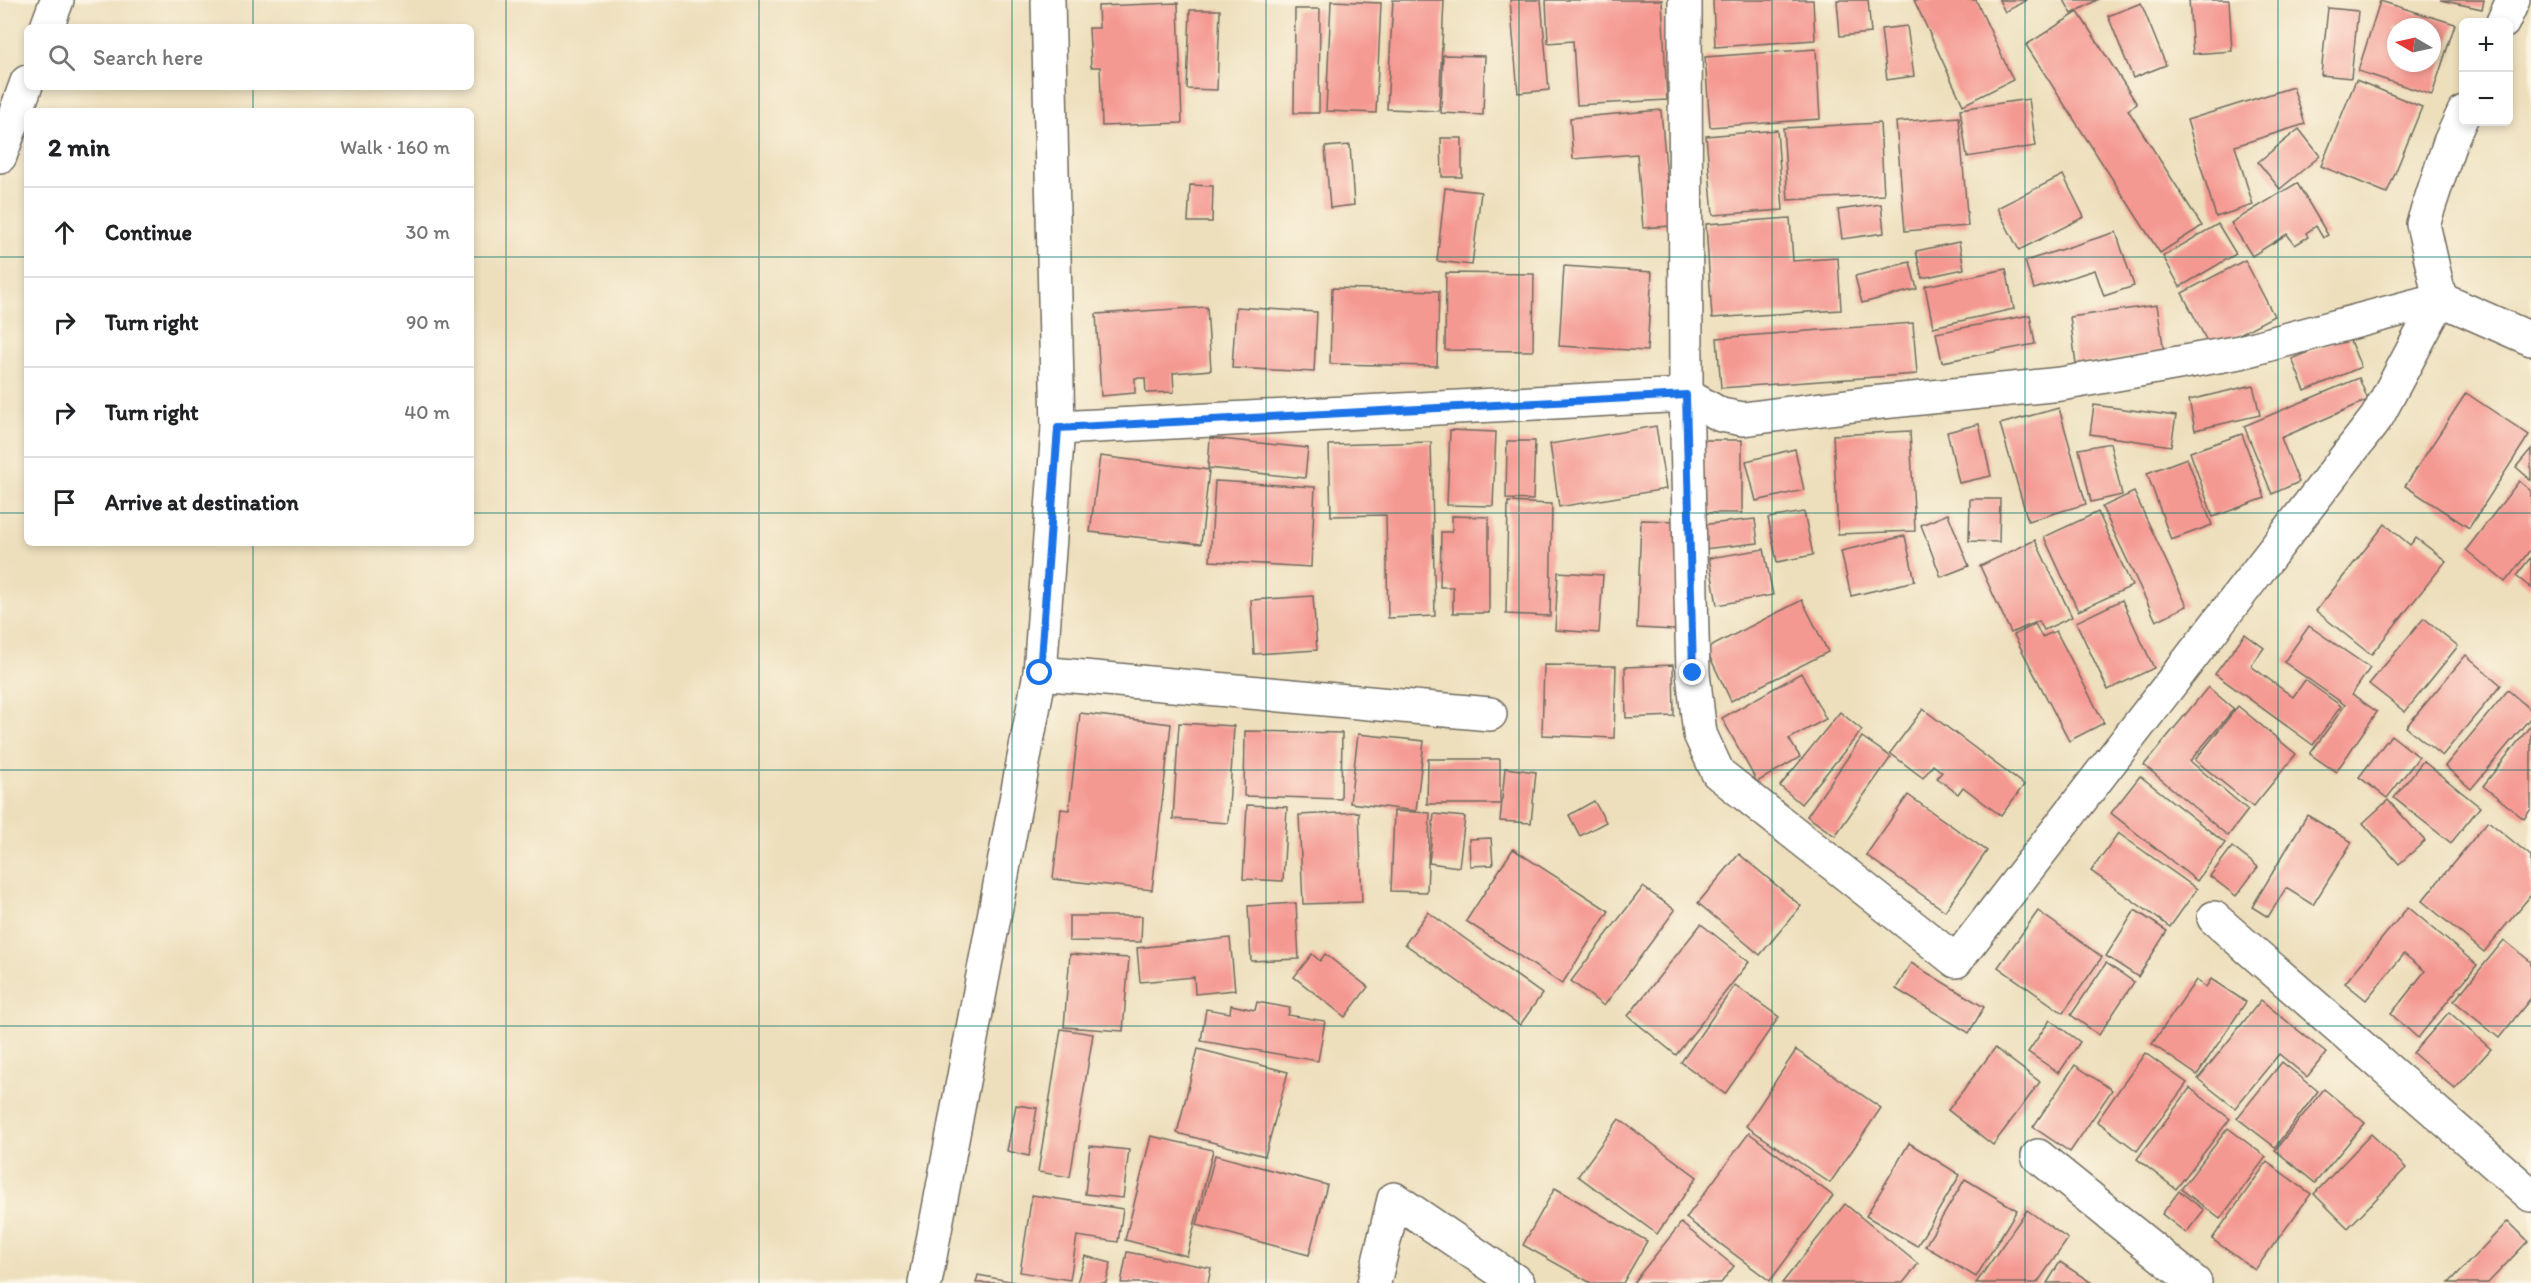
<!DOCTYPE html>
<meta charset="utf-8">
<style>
body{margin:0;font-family:Itim,sans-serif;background:#f6f6f6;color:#202124}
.controls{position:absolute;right:18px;top:18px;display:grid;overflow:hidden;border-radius:9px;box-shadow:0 3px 9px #0003}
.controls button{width:54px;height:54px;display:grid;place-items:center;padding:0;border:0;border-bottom:2px solid #e0e0e0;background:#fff;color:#202124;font:30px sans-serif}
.compass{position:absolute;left:2387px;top:18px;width:54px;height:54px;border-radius:50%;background:#fff;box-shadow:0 3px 9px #0003;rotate:279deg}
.stop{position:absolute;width:18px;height:18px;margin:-14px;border:4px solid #1a73e8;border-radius:50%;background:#fff}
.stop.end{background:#1a73e8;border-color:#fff;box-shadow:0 2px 6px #0008}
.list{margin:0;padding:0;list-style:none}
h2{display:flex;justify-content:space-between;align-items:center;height:78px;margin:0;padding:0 24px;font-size:26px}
h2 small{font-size:20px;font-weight:400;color:#757577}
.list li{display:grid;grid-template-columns:39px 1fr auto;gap:18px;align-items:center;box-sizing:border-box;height:90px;padding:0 24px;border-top:2px solid #e0e0e0}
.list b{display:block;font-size:22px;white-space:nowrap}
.list em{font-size:20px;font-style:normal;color:#757577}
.icon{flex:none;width:33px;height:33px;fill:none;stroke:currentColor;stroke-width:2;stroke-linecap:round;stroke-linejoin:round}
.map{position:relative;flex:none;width:2531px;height:1283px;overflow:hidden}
.search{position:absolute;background:#fff;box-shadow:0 3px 9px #0003;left:24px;top:24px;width:450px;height:66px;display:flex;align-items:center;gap:15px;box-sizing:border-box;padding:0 21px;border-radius:9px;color:#757577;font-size:22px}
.panel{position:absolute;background:#fff;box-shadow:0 3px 9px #0003;left:24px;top:108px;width:450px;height:438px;border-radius:9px}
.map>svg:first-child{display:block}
.building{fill:#f49992;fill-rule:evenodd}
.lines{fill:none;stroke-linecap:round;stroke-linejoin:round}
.street-casing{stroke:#6f6a5e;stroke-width:36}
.street{stroke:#fff;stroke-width:33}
.route{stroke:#1a73e8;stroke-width:8}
.grid{fill:none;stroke:#0f766e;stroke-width:1.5;stroke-opacity:0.55}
</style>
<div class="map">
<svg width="2531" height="1283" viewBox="0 0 2531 1283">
<rect width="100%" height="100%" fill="#fcf5e5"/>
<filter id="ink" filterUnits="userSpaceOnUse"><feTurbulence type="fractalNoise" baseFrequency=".0167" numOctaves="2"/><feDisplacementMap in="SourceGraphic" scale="12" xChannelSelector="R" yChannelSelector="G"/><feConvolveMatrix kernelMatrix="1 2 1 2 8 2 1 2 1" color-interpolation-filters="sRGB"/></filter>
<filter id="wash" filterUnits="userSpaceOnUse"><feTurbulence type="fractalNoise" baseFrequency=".008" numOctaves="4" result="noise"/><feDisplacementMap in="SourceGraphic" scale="24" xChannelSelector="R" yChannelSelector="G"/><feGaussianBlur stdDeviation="1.35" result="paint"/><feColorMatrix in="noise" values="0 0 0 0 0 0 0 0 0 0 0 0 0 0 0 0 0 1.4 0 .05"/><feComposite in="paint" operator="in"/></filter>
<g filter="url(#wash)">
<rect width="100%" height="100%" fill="#eddfbc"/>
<g id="blocks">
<g class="building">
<polygon points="1393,0 1444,0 1439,111 1387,109"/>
<polygon points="1510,0 1541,0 1549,90 1518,93"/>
<polygon points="1546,0 1662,0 1667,100 1577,105 1573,41 1548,43"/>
<polygon points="1713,0 1813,0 1815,40 1715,47"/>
<polygon points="1837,0 1868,0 1871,33 1840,36"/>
<polygon points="1914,0 1976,0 2013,80 1963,105"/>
<polygon points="1999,0 2027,0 2005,12"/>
<polygon points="2064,0 2097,0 2072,14"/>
<polygon points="2189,0 2229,0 2232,51 2193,54"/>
<polygon points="2440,0 2484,0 2482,9"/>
<polygon points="1331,1 1381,3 1376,113 1326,111"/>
<path d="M2380 1 2455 24 2432 95 2358 71ZM2396 27H2432V63H2396Z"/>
<polygon points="1178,3 1182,123 1102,126 1100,67 1091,67 1089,28 1099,28 1098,6"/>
<polygon points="2141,3 2166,65 2133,78 2108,16"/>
<polygon points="2328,8 2358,11 2351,78 2321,75"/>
<polygon points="1295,9 1320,9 1319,113 1294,113"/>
<polygon points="1190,10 1220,10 1217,90 1187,89"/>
<polygon points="2078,12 2137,104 2128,110 2202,226 2160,253 2026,45"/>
<polygon points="1907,26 1914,76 1887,80 1881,29"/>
<polygon points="1816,49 1820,119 1710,127 1705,57"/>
<polygon points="1443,55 1485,56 1483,115 1441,113"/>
<polygon points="2356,80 2422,107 2387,193 2321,166"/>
<polygon points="2293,87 2305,124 2235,146 2253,205 2216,217 2187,120"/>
<polygon points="2029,99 2036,146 1967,157 1960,109"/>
<polygon points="1661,110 1671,226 1643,228 1637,154 1573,159 1570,118"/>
<polygon points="1959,117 1968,226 1905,231 1896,122"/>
<polygon points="1880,123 1884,195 1788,200 1783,128"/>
<polygon points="2299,129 2320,156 2280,189 2258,162"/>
<polygon points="1777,130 1783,210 1713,215 1706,136"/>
<polygon points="1441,138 1462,138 1462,177 1442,177"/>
<polygon points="1350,145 1354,205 1330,208 1325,147"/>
<polygon points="2063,175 2084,217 2019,250 1997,208"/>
<polygon points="2297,183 2328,235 2323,238 2316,226 2306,233 2308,237 2295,245 2287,234 2252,256 2231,223"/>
<polygon points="1190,185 1213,186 1212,222 1188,222"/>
<polygon points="1445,188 1481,192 1472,265 1437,261"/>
<polygon points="1881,204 1884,233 1842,239 1838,210"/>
<polygon points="1790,218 1793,261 1838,258 1841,310 1712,318 1706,224"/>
<polygon points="2218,224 2236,254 2180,287 2163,256"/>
<polygon points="2116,232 2134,286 2104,296 2095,270 2034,289 2025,261"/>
<polygon points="1959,242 1964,269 1922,278 1916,251"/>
<polygon points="2245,260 2274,316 2211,349 2182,293"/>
<polygon points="1910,262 1917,289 1862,303 1855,276"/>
<polygon points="1564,266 1652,272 1647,351 1559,346"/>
<polygon points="2006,269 2014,309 1933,327 1925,286"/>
<polygon points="1446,273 1534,274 1533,351 1445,350"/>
<polygon points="1332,288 1439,291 1437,366 1330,364"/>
<polygon points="2157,305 2164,352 2076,364 2070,317"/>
<polygon points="1207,307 1211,370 1173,373 1174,392 1146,393 1145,378 1135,378 1135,393 1101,396 1096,314"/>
<polygon points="1236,307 1317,312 1314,372 1232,368"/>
<polygon points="2030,315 2035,344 1942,362 1936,333"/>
<polygon points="1913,323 1917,374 1721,388 1717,338"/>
<polygon points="2348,336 2361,367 2305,391 2292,359"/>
<polygon points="2359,378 2368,400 2281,438 2299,482 2272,494 2244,426"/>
<polygon points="2253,385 2260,415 2195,430 2189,400"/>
<polygon points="2466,393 2529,435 2469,528 2405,486"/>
<polygon points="2094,405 2176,416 2171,446 2090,434"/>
<polygon points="2059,408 2086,504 2028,521 2000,424"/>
<polygon points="1979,424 1991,476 1959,483 1947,432"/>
<polygon points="1656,426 1666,489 1559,507 1550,444"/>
<polygon points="1450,430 1496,432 1493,506 1447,505"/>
<polygon points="1910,431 1915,531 1838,534 1833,435"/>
<polygon points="2242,434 2265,498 2213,517 2190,452"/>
<polygon points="1210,438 1308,448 1305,478 1208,468"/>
<rect x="1703" y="440" width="39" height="73"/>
<polygon points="1507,441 1535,441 1533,500 1506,499"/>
<polygon points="1431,442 1435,616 1388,618 1386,515 1331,516 1329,445"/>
<polygon points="2110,443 2122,495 2091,502 2079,449"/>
<polygon points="1795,449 1804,490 1756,501 1746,461"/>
<polygon points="2531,449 2531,480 2516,467"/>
<polygon points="1100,456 1209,470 1201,544 1090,532"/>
<polygon points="2187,458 2212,525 2171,540 2147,473"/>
<polygon points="1215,481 1315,487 1311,567 1210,561"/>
<polygon points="2519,481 2531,491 2531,549 2505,582 2466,550"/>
<polygon points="2134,492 2187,606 2156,621 2102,507"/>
<polygon points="1970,499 2000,499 1999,542 1969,541"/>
<polygon points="1508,502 1552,504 1550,616 1506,614"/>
<polygon points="1804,512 1813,555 1777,562 1768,518"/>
<polygon points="2098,512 2132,586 2078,611 2044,537"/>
<polygon points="1948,514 1969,566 1941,577 1921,525"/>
<polygon points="1452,516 1489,517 1489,613 1453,613 1453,587 1440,587 1441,532 1452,532"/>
<polygon points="1755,519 1758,543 1703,549 1700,525"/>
<polygon points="1641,520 1680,521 1675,630 1637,628"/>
<polygon points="2385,524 2410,545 2416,538 2446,561 2371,655 2316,611"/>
<polygon points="1905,536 1915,581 1851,596 1841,551"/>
<polygon points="2035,540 2072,617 2044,630 2039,621 2011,633 1980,566"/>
<polygon points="1764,549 1773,595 1717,605 1709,558"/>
<polygon points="2531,557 2531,588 2516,576"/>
<polygon points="1558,572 1603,575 1599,633 1555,630"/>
<polygon points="1313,596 1317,650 1254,654 1251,600"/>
<polygon points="1802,600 1828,652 1731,701 1706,649"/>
<polygon points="2122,600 2154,668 2108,690 2076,622"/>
<polygon points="2424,618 2458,646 2405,712 2369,684"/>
<polygon points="2035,624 2042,637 2056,631 2104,723 2069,741 2014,635"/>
<polygon points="2309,626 2370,668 2352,694 2377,712 2336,772 2310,754 2345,705 2284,662"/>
<polygon points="2245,634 2264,648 2251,666 2293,697 2305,680 2341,706 2313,745 2215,674"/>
<polygon points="2466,655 2501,685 2442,756 2406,727"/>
<polygon points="1544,665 1616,666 1614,738 1542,735"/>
<polygon points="1673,665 1674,716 1626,718 1625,667"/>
<polygon points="1801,673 1826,719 1789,739 1800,757 1757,782 1722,718"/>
<polygon points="2208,687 2234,709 2190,761 2248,810 2228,836 2144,765"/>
<polygon points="2508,690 2531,710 2531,717 2471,789 2445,766"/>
<polygon points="2238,706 2296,754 2253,807 2195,760"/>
<polygon points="1923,709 2024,785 2001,816 1963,787 1958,794 1937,778 1942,772 1933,765 1923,778 1890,753"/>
<polygon points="1840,712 1862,730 1801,804 1780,786"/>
<polygon points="1080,713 1171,724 1152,890 1053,879 1061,809 1069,810"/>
<polygon points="1179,723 1234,726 1228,823 1173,819"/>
<polygon points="2531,725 2531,809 2524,819 2483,786"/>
<polygon points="1245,731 1342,733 1341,799 1244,796"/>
<polygon points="1358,734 1424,741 1416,811 1350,803"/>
<polygon points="2391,735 2419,757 2387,798 2359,777"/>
<polygon points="1862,737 1891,757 1835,836 1807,816"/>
<polygon points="1428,759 1500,759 1500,804 1427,804"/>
<polygon points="2423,761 2480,807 2451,843 2394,798"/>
<polygon points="1505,768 1536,772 1531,823 1500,821"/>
<polygon points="2140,776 2225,843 2197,881 2111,813"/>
<polygon points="1908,795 1987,851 1945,911 1866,855"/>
<polygon points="2388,800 2425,841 2399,864 2363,823"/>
<polygon points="1594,801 1606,822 1580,836 1569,815"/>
<polygon points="1247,805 1287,807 1283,881 1243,879"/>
<polygon points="1394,811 1430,813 1427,892 1391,891"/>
<polygon points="1359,812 1362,902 1303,904 1299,815"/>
<polygon points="1434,814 1465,817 1459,867 1429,863"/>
<polygon points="2307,815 2352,842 2313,905 2286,888 2268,917 2252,907"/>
<polygon points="2488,821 2531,856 2531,895 2484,952 2422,901"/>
<polygon points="2118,833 2197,889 2170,927 2091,871"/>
<polygon points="1491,838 1493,865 1470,866 1469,839"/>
<polygon points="2232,847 2258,867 2236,896 2210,876"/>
<polygon points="1513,849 1609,911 1562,984 1466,921"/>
<polygon points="1739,854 1801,906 1760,955 1698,903"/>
<polygon points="1643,887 1675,910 1604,1006 1571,981"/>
<polygon points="1296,903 1299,959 1251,961 1248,906"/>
<polygon points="2408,907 2477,965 2418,1038 2391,1014 2425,971 2404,954 2366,1000 2345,983"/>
<polygon points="2135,910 2167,931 2138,977 2106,956"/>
<polygon points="2038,911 2102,957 2063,1013 1998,967"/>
<polygon points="1428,912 1542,994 1520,1025 1405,944"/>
<polygon points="1069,916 1142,916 1141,942 1069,941"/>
<polygon points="1701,924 1749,962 1676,1055 1628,1016"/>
<polygon points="1230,938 1235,990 1195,994 1194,977 1140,982 1137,948"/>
<polygon points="2504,940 2531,962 2531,998 2499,1038 2454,1001"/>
<polygon points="1070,954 1129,958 1123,1031 1064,1027"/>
<polygon points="1312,954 1320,961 1325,954 1368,987 1345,1017 1294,977"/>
<polygon points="1911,963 1984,1007 1969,1033 1896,989"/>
<polygon points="2106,963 2134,982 2099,1035 2071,1015"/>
<polygon points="2211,979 2246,1002 2197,1075 2152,1044 2196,980 2206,987"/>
<polygon points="1735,985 1779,1017 1725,1094 1681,1062"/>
<polygon points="2261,1000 2326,1053 2307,1077 2279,1054 2235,1108 2198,1079"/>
<polygon points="1257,1002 1290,1008 1288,1015 1325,1021 1318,1061 1201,1041 1206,1009 1230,1013 1231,1005 1255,1010"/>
<polygon points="2449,1012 2491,1049 2455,1089 2413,1053"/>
<polygon points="2050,1020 2080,1042 2059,1073 2028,1052"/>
<polygon points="1061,1029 1093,1034 1070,1177 1038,1172"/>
<polygon points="1995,1048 2040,1082 1993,1145 1948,1110"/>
<polygon points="1198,1049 1288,1072 1265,1156 1177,1133"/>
<polygon points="1796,1050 1881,1108 1830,1183 1746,1126"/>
<polygon points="2145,1053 2187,1083 2137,1151 2097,1121"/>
<polygon points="2282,1062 2318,1091 2275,1147 2237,1118"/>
<polygon points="2075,1065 2112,1090 2070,1152 2033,1127"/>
<polygon points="2190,1088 2230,1119 2176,1189 2137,1159"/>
<polygon points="2324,1089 2365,1123 2315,1183 2275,1150"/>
<polygon points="1016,1105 1037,1108 1029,1156 1007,1151"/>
<polygon points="1619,1119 1697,1177 1657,1234 1578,1176"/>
<polygon points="2228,1128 2266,1157 2220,1219 2181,1189"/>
<polygon points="1749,1133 1833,1196 1770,1281 1686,1218"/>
<polygon points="2371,1134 2406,1168 2348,1228 2314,1194"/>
<polygon points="1151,1136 1213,1150 1187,1256 1125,1240"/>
<polygon points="1909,1143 1960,1175 1917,1246 1866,1216"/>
<polygon points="1090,1146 1129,1150 1123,1198 1085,1194"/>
<polygon points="1215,1155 1327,1185 1309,1255 1197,1225"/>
<polygon points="2267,1162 2311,1194 2255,1270 2212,1239"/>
<polygon points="1965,1179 2017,1210 1976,1277 1925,1246"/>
<polygon points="1555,1188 1647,1241 1623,1283 1591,1283 1523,1245"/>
<polygon points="2179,1191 2204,1210 2186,1233 2162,1214"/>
<polygon points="1032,1195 1123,1209 1118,1242 1077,1236 1070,1280 1020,1272"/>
<polygon points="1845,1204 1918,1264 1903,1283 1782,1283"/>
<polygon points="2027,1210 2068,1239 2037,1283 1976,1283"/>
<polygon points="2508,1221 2528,1241 2488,1283 2449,1283"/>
<polygon points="1681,1223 1734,1266 1721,1283 1633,1283"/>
<polygon points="1127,1252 1211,1268 1208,1283 1121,1283"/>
<polygon points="1085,1256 1111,1263 1106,1283 1077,1283"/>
<polygon points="2060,1262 2092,1283 2047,1283"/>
<polygon points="978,1275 1015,1282 1015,1283 976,1283"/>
</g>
</g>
</g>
<g filter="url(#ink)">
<use href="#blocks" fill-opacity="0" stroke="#6f6a5e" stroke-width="1.5"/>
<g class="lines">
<g class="street-casing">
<g id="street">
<polyline points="1685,0 1686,395 1693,673 1700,734 1718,773 1956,961 2377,417 2440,299 2423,224 2450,142 2464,112"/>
<polyline points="2503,22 2513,0"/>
<polyline points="47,27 57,0"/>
<polyline points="0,156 27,82"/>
<polyline points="1058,428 1686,395 1721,415 1743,419 1862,404 2061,384 2240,352 2440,299 2531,339"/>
<polyline points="1040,673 1490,714"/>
<polyline points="2214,918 2531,1195"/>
<polyline points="2038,1156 2195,1283"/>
<polyline points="925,1283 1040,673 1058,428 1048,0"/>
<polyline points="1374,1283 1394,1199 1518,1283"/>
</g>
</g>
<use href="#street" class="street"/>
</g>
</g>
<g class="lines" filter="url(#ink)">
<polyline class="route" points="1040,673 1058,428 1686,395 1693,673"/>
</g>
<path class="grid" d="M253 0V27M506 0V1283M759 0V1283M1012 0V1283M1266 0V1283M1519 0V1283M1772 0V1283M2025 0V1283M2278 0V1283M253 87V111M0 257H27M471 257H2531M0 513H27M471 513H2531M253 543V1283M0 770H2531M0 1026H2531"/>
</svg>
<div class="controls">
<button>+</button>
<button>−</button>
</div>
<svg class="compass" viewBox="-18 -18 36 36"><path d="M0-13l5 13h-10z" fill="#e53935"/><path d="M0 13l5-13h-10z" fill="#757577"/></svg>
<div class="stop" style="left:1040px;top:673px"></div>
<div class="stop end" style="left:1693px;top:673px"></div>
<div class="search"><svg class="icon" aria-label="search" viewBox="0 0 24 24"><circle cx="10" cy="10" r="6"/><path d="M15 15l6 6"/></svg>Search here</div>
<section class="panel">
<h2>2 min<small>Walk · 160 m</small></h2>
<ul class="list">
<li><svg class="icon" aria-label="ahead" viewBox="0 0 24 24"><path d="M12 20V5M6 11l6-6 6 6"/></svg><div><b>Continue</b></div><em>30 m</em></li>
<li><svg class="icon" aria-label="right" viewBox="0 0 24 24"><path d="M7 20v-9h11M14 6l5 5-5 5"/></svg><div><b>Turn right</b></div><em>90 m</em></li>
<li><svg class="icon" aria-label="right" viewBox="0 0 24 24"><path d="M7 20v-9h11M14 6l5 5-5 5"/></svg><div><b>Turn right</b></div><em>40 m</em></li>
<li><svg class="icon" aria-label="arrive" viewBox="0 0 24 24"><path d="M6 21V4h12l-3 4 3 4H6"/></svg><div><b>Arrive at destination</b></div></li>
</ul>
</section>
</div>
